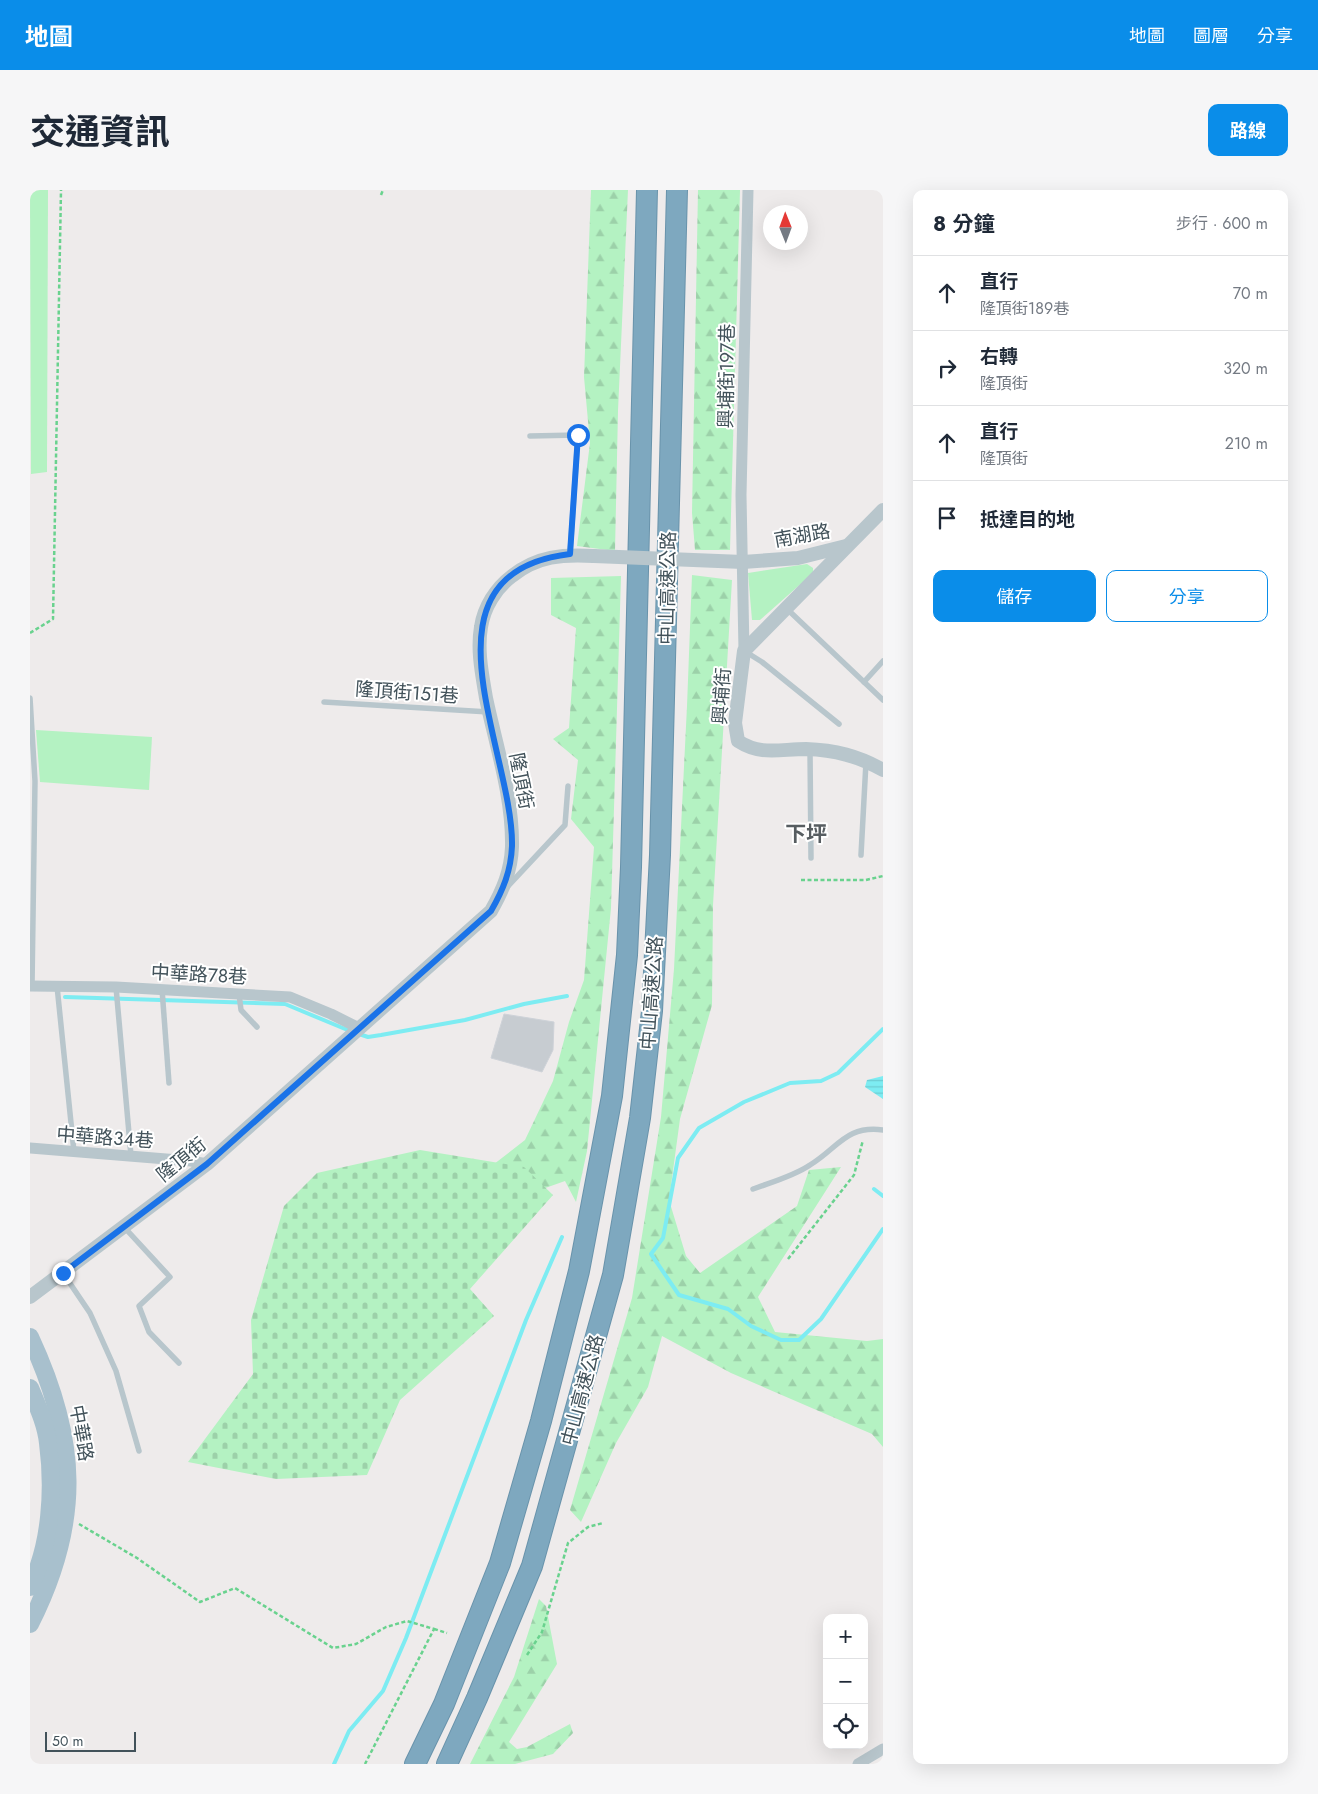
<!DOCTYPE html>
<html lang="zh-TW">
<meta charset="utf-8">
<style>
body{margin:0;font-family:Jost,"Noto Sans TC",sans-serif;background:#f6f6f7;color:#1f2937}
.controls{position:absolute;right:15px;bottom:15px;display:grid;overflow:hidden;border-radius:10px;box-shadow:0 5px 20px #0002}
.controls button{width:45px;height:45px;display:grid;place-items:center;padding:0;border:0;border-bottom:1px solid #e0e1e3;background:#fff;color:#1f2937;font:25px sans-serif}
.compass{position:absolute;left:733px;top:15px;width:45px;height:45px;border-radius:50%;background:#fff;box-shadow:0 5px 20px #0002;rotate:359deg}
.scale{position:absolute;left:15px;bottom:12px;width:91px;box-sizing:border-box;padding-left:5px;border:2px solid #42525a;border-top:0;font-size:14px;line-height:18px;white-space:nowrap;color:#42525a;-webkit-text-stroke:4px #fff;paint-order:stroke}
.stop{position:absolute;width:15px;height:15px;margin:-11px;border:4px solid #1a73e8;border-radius:50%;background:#fff}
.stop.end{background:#1a73e8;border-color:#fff;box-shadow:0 1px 5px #0008}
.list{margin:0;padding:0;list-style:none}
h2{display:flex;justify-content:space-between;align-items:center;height:65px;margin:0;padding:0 20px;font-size:21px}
h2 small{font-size:16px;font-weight:400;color:#747a83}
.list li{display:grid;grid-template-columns:32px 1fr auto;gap:15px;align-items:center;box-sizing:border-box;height:75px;padding:0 20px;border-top:1px solid #e0e1e3}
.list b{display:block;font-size:19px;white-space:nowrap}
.list p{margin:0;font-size:16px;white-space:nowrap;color:#747a83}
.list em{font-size:16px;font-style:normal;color:#747a83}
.actions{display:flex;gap:10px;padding:15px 20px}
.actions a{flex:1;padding:11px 0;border:1px solid #0a8de9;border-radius:10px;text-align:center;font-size:18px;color:#0a8de9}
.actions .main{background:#0a8de9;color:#fff}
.icon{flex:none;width:28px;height:28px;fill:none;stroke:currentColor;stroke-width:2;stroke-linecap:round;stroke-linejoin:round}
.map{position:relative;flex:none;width:853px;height:1574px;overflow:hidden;border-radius:10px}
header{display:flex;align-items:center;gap:30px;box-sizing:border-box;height:70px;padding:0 25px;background:#0a8de9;color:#fff}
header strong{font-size:24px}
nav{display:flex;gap:28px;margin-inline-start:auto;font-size:18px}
.intro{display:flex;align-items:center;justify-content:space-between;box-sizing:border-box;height:120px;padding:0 30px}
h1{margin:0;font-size:35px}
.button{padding:12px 22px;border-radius:10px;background:#0a8de9;color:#fff;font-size:18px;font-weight:700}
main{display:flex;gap:30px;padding:0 30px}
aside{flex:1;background:#fff;border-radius:10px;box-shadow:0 5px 20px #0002}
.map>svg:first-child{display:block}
.green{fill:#b4f2c2}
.forest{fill:url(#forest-firs)}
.cemetery{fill:url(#cemetery-stones)}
.water{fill:url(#water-rules)}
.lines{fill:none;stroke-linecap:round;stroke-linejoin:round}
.stream{stroke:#7decf2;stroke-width:4}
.building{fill:#c7ccd1;stroke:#ced2d8}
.motorway-casing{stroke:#6993ab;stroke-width:22}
.path{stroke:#69d28e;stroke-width:2.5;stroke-dasharray:4 2.5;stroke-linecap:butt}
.service{stroke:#b8c6cc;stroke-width:5.5}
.minor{stroke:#b8c6cc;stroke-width:11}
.tertiary{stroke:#b8c6cc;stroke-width:14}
.primary{stroke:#a8c0cd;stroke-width:18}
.motorway{stroke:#7ea8bf;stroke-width:20}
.tertiary-bridge{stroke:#b8c6cc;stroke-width:14}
.route{stroke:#1a73e8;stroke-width:6}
.labels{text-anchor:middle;stroke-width:4;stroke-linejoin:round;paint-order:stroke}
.street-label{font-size:19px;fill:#42525a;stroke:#fff}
.quarter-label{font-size:21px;font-weight:bold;fill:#575d61;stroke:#fff}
</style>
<header>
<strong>地圖</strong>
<nav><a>地圖</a><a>圖層</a><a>分享</a></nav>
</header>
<div class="intro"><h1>交通資訊</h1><a class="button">路線</a></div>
<main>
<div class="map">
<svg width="853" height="1574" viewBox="0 0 853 1574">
<defs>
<pattern id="forest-firs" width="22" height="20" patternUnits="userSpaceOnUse" patternTransform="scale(1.25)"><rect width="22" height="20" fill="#b4f2c2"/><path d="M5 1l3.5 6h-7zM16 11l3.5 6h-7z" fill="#9cd1a9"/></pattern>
<pattern id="cemetery-stones" width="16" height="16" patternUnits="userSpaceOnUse" patternTransform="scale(1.25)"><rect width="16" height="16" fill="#b4f2c2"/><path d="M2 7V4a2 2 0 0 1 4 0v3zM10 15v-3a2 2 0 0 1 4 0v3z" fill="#9cd1a9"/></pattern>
<pattern id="water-rules" width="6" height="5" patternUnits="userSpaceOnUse" patternTransform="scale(1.25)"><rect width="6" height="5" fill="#7decf2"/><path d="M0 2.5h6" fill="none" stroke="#6dccd2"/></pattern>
</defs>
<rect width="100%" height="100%" fill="#eeebeb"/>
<g class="green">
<polygon points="0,0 18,0 17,282 1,284"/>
<polygon points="777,374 783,378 783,383 730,430 722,430 718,383"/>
<polygon points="6,540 122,547 119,600 10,592"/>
</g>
<g class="forest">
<polygon points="561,0 598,0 588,221 585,361 547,356 560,253 554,187"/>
<polygon points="668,0 710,0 700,360 665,360 662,323"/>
<polygon points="662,385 702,390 683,715 682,815 650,929 639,1010 656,1066 670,1083 767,1016 779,980 811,977 728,1107 745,1142 837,1151 853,1149 853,1257 842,1244 701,1183 632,1146 618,1197 586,1253 551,1332 540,1320 602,1108 631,927 644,779 657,516"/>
<polygon points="591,386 581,718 557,961 546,1012 535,991 462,1017 455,981 495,950 523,891 539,832 554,790 564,657 541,629 548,570 523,549 539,538 546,438 521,425 521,388"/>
<polygon points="509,1409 516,1416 527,1474 479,1552 487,1559 497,1557 540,1534 543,1543 523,1564 485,1574 440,1574 484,1487"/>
</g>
<polygon class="cemetery" points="390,960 494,977 523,1005 440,1099 464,1126 370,1210 337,1285 246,1289 158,1272 223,1184 221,1130 254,1016 287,983"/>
<polygon class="water" points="853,886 853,909 835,897 837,890"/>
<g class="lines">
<g class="stream">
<polyline points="35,807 255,814 320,841"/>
<polyline points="853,839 808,883 791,891 760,893 714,912 669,938 648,968 633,1048 621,1064 649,1105 698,1119 721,1136 751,1150 769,1150 791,1129 853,1039"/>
<polyline points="329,844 338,847 351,845 435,830 494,814 537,806"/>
<polyline points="844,999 853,1006"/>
<polyline points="304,1574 319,1541 353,1501 376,1448 496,1130 532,1047"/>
</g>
</g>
<polygon class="building" points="474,824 524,832 523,860 512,882 461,868"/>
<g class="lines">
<g class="motorway-casing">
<g id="motorway">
<polyline points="385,1574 414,1514 470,1373 511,1231 549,1081 582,906 597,765 601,677 617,0"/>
<polyline points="417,1574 447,1508 502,1376 583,1085 610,928 622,821 630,665 647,0"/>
</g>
</g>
<g class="path">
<polyline points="351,5 353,0"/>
<polyline points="0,443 23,429 31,0"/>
<polyline points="771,690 836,690 853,686"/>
<polyline points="758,1069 824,985 833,950"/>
<polyline points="49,1334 107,1368 170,1412 205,1398 303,1458 326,1454 356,1437 377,1431 404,1439 335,1574"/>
<polyline points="404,1439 417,1443"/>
<polyline points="497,1465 512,1442 538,1353 558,1337 573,1333"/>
</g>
<g class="service">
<polyline points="500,246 548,245 540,364"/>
<polyline points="756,418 853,510"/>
<polyline points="716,462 732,472 809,534"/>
<polyline points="834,492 853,471"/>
<polyline points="0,508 5,591 2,796"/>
<polyline points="294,512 459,522"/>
<polyline points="780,560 781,668"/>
<polyline points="831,665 836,572"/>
<polyline points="478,696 535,635 538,596"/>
<polyline points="27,796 44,962"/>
<polyline points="86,797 101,966"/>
<polyline points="132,799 139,893"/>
<polyline points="209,804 211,820 227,837"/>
<path d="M723 999C742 992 764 986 780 975 808 958 816 935 853 940"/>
<polyline points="94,1037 140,1087 109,1116 119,1142 149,1173"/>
<polyline points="33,1083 60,1123 86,1181 109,1261"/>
</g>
<g class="minor">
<polyline points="714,461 711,305 718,0"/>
<polyline points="0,796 86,797 260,807 301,824 329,838"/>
<polyline points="0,958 161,971 177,974"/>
<polyline points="828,1574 853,1559"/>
</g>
<g class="tertiary">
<path d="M853 320 714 461 705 533 708 551C731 566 750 559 776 559 805 560 828 566 853 580"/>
<polyline points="713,372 768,368 816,356"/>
<path d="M0 1107 177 974 461 721C473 700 481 681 482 657 483 607 466 556 456 508 452 484 447 460 451 437 454 417 466 398 482 386 507 366 533 364 564 366"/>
</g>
<g class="primary">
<path d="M0 1147C48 1250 52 1331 0 1434"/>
<path d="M0 1198C7 1215 16 1234 18 1253 24 1299 21 1355 0 1397"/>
</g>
<use href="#motorway" class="motorway"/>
<polyline class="tertiary-bridge" points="564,366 713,372"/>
</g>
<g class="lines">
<path class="route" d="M33 1083 177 974 461 721C473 700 481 681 482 656 484 562 380 383 540 364L548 245"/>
</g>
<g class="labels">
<g class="street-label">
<text transform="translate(696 186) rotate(-89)" y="7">興埔街197巷</text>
<text transform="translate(772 345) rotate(-10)" y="7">南湖路</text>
<text transform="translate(637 398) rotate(-89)" y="7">中山高速公路</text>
<text transform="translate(377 502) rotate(4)" y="7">隆頂街151巷</text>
<text transform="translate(691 506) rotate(-86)" y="7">興埔街</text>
<text transform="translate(492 591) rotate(79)" y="7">隆頂街</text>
<text transform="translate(169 784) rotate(3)" y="7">中華路78巷</text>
<text transform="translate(621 803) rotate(-86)" y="7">中山高速公路</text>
<text transform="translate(75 947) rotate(4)" y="7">中華路34巷</text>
<text transform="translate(151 969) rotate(-39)" y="7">隆頂街</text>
<text transform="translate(552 1200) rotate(-75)" y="7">中山高速公路</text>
<text transform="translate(52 1243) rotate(80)" y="7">中華路</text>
</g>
<g class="quarter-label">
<text x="776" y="651">下坪</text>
</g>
</g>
</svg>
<div class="controls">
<button>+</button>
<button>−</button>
<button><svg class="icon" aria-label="locate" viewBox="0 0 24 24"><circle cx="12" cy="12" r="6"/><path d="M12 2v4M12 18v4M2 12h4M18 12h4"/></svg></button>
</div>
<svg class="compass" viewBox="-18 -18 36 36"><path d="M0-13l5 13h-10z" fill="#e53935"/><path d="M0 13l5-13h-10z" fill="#747a83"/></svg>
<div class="scale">50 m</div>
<div class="stop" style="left:548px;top:245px"></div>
<div class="stop end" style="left:33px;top:1083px"></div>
</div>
<aside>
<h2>8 分鐘<small>步行 · 600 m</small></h2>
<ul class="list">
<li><svg class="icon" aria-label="ahead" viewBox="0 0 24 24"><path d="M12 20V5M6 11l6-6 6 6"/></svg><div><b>直行</b><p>隆頂街189巷</p></div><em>70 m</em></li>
<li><svg class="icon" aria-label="right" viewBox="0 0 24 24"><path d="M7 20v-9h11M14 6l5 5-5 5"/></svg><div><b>右轉</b><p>隆頂街</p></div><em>320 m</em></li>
<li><svg class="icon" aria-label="ahead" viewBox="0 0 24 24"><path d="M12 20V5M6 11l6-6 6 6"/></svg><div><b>直行</b><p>隆頂街</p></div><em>210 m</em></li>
<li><svg class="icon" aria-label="arrive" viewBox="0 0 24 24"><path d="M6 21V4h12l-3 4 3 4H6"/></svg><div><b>抵達目的地</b></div></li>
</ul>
<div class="actions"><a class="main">儲存</a><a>分享</a></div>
</aside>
</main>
